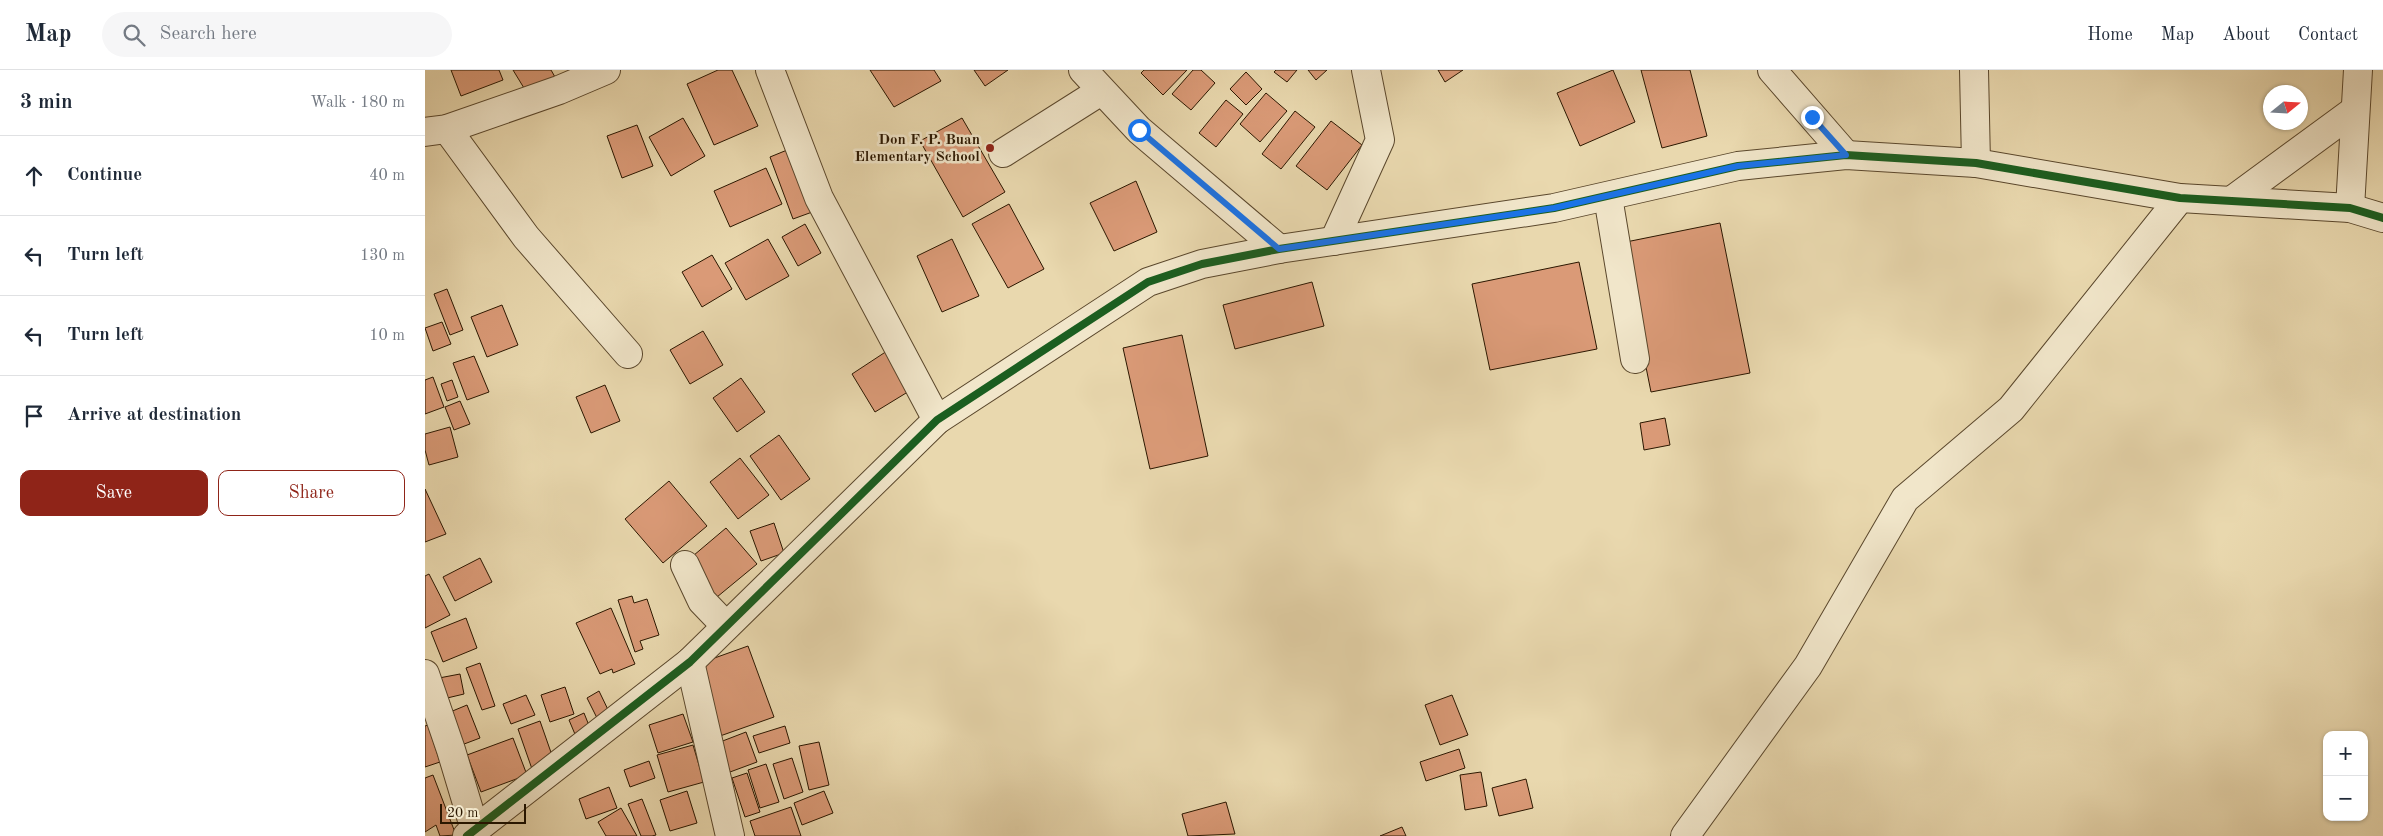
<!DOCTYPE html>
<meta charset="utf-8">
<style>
body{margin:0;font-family:"Old Standard TT",serif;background:#f6f6f7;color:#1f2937}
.controls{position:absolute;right:15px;bottom:15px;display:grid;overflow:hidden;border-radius:10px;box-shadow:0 1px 4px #0004}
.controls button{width:45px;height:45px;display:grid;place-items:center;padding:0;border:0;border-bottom:1px solid #e0e1e3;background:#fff;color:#1f2937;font:25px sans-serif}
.compass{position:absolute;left:1838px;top:15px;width:45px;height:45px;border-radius:50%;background:#fff;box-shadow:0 1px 4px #0004;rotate:72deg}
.scale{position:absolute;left:15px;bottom:12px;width:86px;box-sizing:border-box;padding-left:5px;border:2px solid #2b1700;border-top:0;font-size:14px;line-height:18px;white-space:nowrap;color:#2b1700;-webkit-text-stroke:4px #f1e6ca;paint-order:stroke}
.stop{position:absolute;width:15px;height:15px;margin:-11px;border:4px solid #1a73e8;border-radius:50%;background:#fff}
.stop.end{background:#1a73e8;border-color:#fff;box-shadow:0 1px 5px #0008}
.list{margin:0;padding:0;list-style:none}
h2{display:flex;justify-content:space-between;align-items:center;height:65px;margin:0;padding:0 20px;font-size:21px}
h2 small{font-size:16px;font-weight:400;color:#747a83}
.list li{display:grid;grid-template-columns:32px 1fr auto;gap:15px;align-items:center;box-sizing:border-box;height:80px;padding:0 20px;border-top:1px solid #e0e1e3}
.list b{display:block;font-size:19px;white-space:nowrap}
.list em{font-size:16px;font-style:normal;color:#747a83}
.actions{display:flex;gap:10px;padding:15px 20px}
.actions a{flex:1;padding:11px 0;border:1px solid #8f2418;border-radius:10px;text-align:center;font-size:18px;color:#8f2418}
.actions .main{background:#8f2418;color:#fff}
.icon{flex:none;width:28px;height:28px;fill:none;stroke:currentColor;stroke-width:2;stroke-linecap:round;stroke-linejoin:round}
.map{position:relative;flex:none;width:1958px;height:766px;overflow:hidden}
header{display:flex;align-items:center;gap:30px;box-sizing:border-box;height:70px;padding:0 25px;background:#fff;border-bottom:1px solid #e0e1e3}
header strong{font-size:24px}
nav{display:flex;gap:28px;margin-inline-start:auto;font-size:18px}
.search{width:350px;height:45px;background:#f6f6f7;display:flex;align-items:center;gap:12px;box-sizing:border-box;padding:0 18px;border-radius:28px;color:#747a83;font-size:19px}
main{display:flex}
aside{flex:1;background:#fff}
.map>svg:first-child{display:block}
.building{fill:#da9a77;stroke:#2b1700}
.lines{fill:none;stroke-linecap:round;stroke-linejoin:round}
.minor-casing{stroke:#5a472c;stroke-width:30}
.minor{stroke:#f1e6ca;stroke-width:28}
.cycleway-casing{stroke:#f1e6ca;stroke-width:11}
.cycleway{stroke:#1b5e20;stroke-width:8}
.route{stroke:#1a73e8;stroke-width:6}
.poi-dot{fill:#8f2418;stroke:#f1e6ca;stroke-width:2}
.labels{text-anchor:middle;stroke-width:5;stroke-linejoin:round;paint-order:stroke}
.poi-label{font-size:15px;font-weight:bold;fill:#2b1700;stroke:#f1e6ca;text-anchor:end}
</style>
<header>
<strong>Map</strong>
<div class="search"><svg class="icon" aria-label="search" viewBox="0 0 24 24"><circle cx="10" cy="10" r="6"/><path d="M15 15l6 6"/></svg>Search here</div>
<nav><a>Home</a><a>Map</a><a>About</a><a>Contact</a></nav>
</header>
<main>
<aside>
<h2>3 min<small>Walk · 180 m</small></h2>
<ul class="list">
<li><svg class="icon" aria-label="ahead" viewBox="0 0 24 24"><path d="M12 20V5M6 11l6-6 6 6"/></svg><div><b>Continue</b></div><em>40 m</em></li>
<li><svg class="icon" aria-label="left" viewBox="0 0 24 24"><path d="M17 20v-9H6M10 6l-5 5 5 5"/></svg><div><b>Turn left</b></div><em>130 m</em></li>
<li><svg class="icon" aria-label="left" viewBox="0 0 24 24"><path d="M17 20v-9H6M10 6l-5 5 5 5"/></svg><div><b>Turn left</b></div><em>10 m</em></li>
<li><svg class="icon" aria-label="arrive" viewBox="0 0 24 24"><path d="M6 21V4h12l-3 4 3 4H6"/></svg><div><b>Arrive at destination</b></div></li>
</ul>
<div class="actions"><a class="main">Save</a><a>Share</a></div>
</aside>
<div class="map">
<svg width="1958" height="766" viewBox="0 0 1958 766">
<rect width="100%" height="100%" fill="#e9d8ae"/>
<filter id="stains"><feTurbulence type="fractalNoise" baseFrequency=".004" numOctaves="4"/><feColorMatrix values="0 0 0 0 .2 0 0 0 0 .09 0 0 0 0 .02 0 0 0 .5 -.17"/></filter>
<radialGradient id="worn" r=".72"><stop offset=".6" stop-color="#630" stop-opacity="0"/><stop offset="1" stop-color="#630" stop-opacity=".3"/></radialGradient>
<g class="building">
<polygon points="26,0 74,0 78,10 36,26"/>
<polygon points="88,0 126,0 130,7 102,23"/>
<polygon points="293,0 307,0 333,56 289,75 262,14"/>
<polygon points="445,0 509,0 516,11 469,37"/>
<polygon points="549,0 583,0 560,16"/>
<polygon points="719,0 762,0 738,25 716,3"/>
<polygon points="768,0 776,0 790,13 766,40 747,24"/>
<polygon points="851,0 872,0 862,12 849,2"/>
<polygon points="883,0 902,0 891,10"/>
<polygon points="1013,0 1038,0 1020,12"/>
<polygon points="1188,0 1210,52 1155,76 1132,23"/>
<polygon points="1216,0 1265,0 1282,66 1237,78"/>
<polygon points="821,2 837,19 821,35 805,19"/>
<polygon points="841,23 862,41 835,72 815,54"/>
<polygon points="801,30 818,44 791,77 774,63"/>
<polygon points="870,41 890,57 856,99 837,84"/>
<polygon points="258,48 280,86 246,106 224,67"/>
<polygon points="537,48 580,122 538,147 495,71"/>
<polygon points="906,51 937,75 902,120 871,96"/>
<polygon points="212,55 228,96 197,108 182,66"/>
<polygon points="367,78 390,141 368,149 345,87"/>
<polygon points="341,98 357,134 305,157 289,121"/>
<polygon points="711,111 732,162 689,181 665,133"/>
<polygon points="584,134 619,199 583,218 547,154"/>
<polygon points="1295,153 1325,303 1226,322 1196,173"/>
<polygon points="380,154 396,183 373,196 357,167"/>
<polygon points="343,169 364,206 321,230 300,193"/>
<polygon points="527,169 554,226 517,242 492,186"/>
<polygon points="287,185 307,219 277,237 257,202"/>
<polygon points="1154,192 1172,279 1065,300 1047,214"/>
<polygon points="887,212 899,256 810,279 798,235"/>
<polygon points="22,219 38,260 25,265 9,224"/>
<polygon points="77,235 93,275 62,287 46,247"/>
<polygon points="17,252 26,274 8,281 0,258"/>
<polygon points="278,261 298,295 265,314 245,280"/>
<polygon points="757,265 783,386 725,399 698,278"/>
<polygon points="462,281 486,320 450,342 427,304"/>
<polygon points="49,286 64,322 42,330 28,293"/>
<polygon points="8,307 19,337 0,344 0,310"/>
<polygon points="316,308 340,342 312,362 288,328"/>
<polygon points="27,310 33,327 22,331 16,314"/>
<polygon points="180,315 195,351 166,363 151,327"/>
<polygon points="35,331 45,354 29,360 20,337"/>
<polygon points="1240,348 1245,375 1219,380 1215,353"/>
<polygon points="25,357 33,387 4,395 0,380 0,364"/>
<polygon points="354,365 385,409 356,430 325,386"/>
<polygon points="315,388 344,425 313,449 285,412"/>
<polygon points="244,411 282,456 238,493 200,449"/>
<polygon points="0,419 21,464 0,472"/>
<polygon points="349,453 359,483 336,491 325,461"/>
<polygon points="301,458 332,494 292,527 262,491"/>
<polygon points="55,488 67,512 30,531 18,507"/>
<polygon points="4,504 25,545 0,558 0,506"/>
<polygon points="207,526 209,533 222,529 234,565 215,571 218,579 210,582 193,530"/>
<polygon points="186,538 210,594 188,603 187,599 175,604 151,553"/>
<polygon points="41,548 52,578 18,592 6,562"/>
<polygon points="323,576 349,647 295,666 270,595"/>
<polygon points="55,593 70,636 57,640 41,598"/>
<polygon points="35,604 39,624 18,629 14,608"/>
<polygon points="140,617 149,644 125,652 116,625"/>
<polygon points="174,621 187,648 175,654 162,628"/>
<polygon points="101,625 110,645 86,654 78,634"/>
<polygon points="1027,625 1043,665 1015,675 1000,635"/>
<polygon points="42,635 55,668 26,679 13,647"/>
<polygon points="159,643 167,663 152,669 144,650"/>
<polygon points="258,644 268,672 233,683 224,655"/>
<polygon points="115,651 129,691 107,699 93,659"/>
<polygon points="3,655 15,692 0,697 0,656"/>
<polygon points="360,656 365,673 334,683 328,666"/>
<polygon points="321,662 332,692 305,702 295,672"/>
<polygon points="88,668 102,705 56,722 42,685"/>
<polygon points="394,672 404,715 384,720 374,676"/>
<polygon points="268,675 279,712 243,722 232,685"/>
<polygon points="1034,679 1040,698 1001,711 995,692"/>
<polygon points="367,688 378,722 359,729 348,694"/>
<polygon points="224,691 230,708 205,717 199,700"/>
<polygon points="341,694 354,732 335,738 323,700"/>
<polygon points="1056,702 1062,736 1040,740 1035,705"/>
<polygon points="322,703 335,742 320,747 307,708"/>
<polygon points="8,705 31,765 15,766 11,755 0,762 0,708"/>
<polygon points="1101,709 1108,738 1074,746 1067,718"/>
<polygon points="184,717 192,738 161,749 154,729"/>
<polygon points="262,721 272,753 245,761 235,730"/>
<polygon points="399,721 408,743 377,755 369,733"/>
<polygon points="217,729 231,765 227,766 216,766 203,734"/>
<polygon points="801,732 810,764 763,766 757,744"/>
<polygon points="366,737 376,766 330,766 325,751"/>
<polygon points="196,738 212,766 181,766 173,752"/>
<polygon points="977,757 981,766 955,766"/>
</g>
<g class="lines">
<g class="minor-casing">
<g id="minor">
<polyline points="345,0 394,128 512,350"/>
<polyline points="658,0 714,60 854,179"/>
<polyline points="1347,0 1421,85"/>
<polyline points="1549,0 1551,93"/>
<polyline points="22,59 101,167 203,284"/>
<polyline points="0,62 22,59 134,20 181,0"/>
<polyline points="578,83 676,21"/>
<polyline points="1183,127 1210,289"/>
<polyline points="1806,131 1930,40"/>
<polyline points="1925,138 1933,0"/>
<polyline points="909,171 955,70 941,0"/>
<polyline points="260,495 277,531 301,556"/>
<polyline points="265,592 305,766"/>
<polyline points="0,604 26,680 50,760"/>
<polyline points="42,766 265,592 512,350 723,212 777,194 854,179 1129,138 1313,96 1421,85 1551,93 1755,128 1925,138 1958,148"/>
<polyline points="1260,766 1383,596 1480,429 1586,339 1755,128"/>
</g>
</g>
<use href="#minor" class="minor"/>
<g class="cycleway-casing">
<polyline id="cycleway" points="42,766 265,592 512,350 723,212 777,194 854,179 1129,138 1313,96 1421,85 1551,93 1755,128 1925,138 1958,148"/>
</g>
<use href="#cycleway" class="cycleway"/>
</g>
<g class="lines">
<polyline class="route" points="714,60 854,179 1129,138 1313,96 1421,85 1387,47"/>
</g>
<circle class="poi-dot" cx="565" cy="78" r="5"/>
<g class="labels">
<g class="poi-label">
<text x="555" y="74">Don F. P. Buan<tspan x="555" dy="17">Elementary School</tspan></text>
</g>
</g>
<rect width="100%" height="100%" filter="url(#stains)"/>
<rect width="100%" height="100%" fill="url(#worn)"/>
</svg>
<div class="controls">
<button>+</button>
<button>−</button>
</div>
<svg class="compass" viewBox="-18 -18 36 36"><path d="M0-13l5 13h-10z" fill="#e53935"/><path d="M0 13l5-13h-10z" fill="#747a83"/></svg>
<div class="scale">20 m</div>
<div class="stop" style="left:714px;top:60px"></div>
<div class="stop end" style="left:1387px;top:47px"></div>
</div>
</main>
